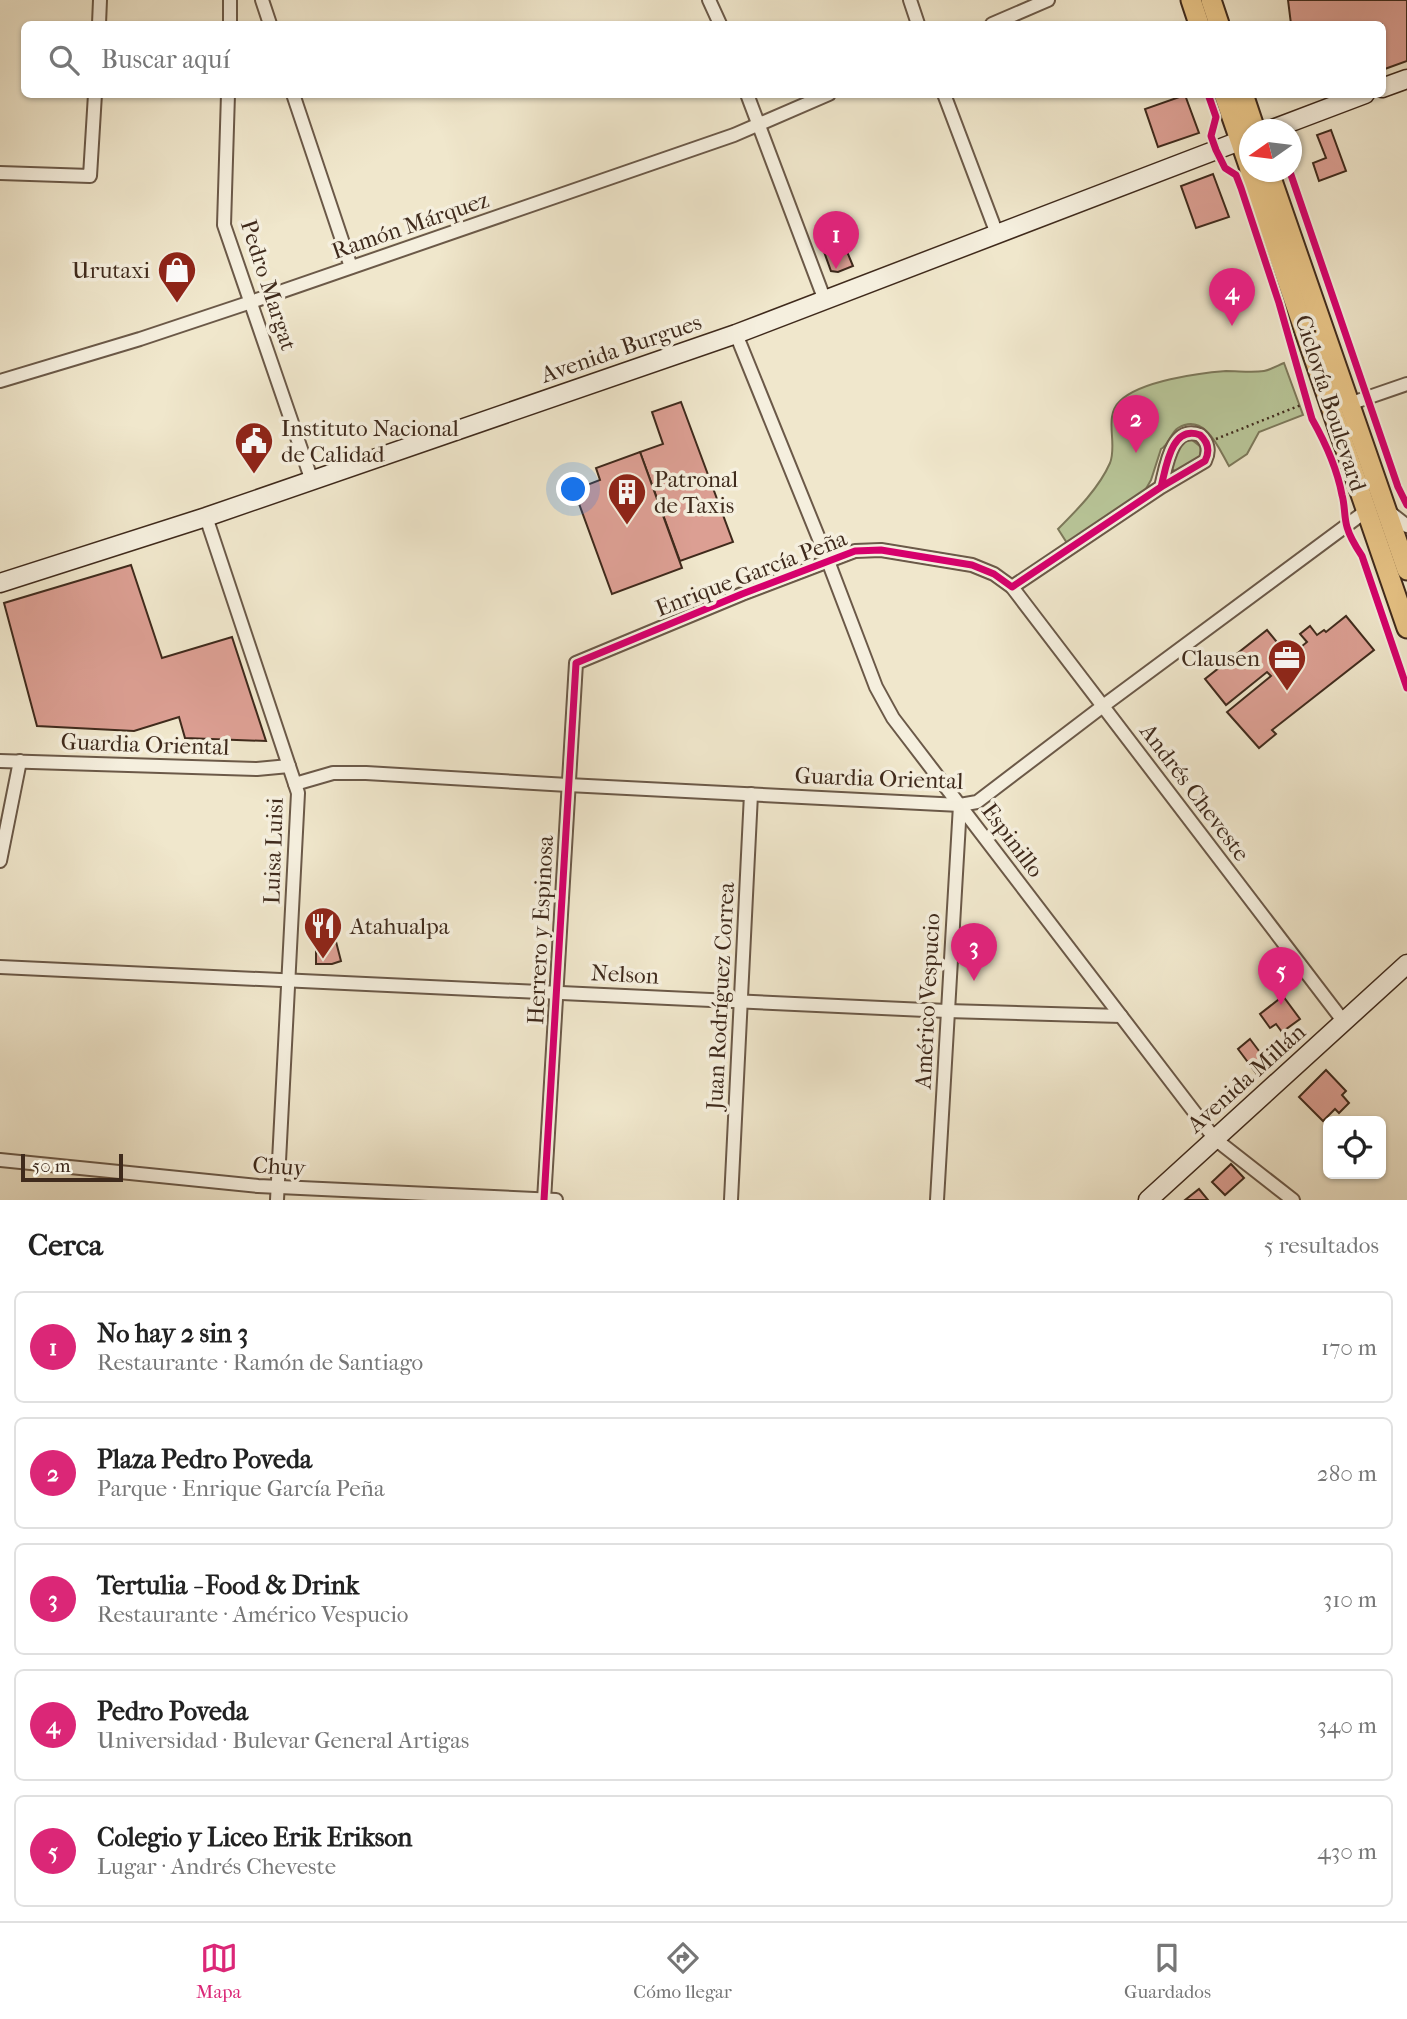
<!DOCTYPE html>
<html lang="es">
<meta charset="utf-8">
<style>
body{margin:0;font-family:"IM FELL French Canon",serif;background:#f2f2f2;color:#222}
.controls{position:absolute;right:21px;bottom:21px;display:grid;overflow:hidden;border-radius:10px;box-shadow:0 2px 5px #0004}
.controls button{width:63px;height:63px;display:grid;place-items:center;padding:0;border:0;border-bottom:2px solid #e0e0e0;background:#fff;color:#222;font:35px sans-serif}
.compass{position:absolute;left:1239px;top:119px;width:63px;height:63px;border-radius:50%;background:#fff;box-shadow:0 2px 5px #0004;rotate:256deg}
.scale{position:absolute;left:21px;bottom:18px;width:102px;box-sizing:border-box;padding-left:7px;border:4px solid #3f2a1c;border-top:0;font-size:19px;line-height:24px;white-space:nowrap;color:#3f2a1c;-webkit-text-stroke:5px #f5efde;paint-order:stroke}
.you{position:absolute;left:574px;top:490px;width:24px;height:24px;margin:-18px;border:5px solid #fff;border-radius:50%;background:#1a73e8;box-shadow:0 0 0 10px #1a73e833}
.badge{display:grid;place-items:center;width:46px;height:46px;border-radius:50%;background:#db2777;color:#fff;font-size:23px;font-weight:700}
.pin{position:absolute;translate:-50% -58px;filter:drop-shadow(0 2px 4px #0008)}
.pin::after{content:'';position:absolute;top:37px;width:24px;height:21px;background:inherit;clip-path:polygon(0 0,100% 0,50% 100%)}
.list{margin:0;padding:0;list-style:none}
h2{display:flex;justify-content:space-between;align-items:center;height:91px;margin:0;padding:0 28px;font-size:30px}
h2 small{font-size:23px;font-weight:400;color:#767676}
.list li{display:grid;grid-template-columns:46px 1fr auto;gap:21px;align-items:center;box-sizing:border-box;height:112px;margin:0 14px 14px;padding:0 14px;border:2px solid #e0e0e0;border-radius:10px}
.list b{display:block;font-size:26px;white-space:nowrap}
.list p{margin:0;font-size:23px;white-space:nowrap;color:#767676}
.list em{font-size:23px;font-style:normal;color:#767676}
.icon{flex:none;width:38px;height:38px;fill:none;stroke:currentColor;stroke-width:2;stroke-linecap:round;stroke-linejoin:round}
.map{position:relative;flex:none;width:1407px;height:1200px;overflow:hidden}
.search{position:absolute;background:#fff;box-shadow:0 2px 5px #0004;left:21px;right:21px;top:21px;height:77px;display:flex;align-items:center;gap:18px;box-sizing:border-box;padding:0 24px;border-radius:10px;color:#767676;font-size:26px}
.sheet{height:721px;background:#fff}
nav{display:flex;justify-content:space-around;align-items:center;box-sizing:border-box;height:98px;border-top:2px solid #e0e0e0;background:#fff;font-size:19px;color:#767676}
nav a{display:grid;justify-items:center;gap:4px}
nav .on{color:#db2777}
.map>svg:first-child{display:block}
.green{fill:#b8c598;stroke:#7c785a;stroke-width:2}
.building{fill:#dc9f93;stroke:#3f2a1c;stroke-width:2}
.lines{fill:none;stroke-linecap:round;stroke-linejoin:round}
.street-casing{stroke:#6b5948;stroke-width:16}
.secondary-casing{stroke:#3f2a1c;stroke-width:21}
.primary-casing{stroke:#3f2a1c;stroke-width:23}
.path{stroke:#3f2a1c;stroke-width:2.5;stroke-dasharray:2 3.5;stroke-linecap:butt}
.street{stroke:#f5efde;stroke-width:12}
.secondary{stroke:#f5efde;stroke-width:18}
.primary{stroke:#e8c486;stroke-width:19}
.cycleway-casing{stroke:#f5efde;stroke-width:11}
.cycleway{stroke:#d6006c;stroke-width:7}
.labels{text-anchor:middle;stroke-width:7;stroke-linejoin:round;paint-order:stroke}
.street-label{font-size:23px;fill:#3f2a1c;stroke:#f5efde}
.poi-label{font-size:23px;fill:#3f2a1c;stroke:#f5efde;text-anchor:start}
</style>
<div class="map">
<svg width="1407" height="1200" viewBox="0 0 1407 1200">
<rect width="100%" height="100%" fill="#f0e7cc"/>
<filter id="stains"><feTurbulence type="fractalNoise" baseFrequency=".00286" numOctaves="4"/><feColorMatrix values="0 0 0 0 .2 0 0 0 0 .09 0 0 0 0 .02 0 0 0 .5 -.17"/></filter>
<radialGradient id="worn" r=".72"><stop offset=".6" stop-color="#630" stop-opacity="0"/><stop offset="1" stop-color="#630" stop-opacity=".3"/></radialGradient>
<g class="green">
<path d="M1284 363 1303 415 1259 432 1247 454 1229 466C1219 449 1205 412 1178 428 1170 433 1170 444 1161 449L1151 480 1143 494 1067 543 1058 529C1077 510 1099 488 1110 463 1118 443 1103 417 1120 401 1140 381 1199 373 1226 371 1239 371 1252 373 1264 371 1270 370 1277 366 1284 363Z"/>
<polygon points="1192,440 1201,447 1200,456 1176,472 1171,468 1174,455 1185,441"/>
</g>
<g class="building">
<polygon points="1288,0 1407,0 1407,61 1382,70 1382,24 1291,24"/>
<polygon points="1185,95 1199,133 1158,147 1145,109"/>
<polygon points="1331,130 1346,171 1319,181 1313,163 1326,158 1317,135"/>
<polygon points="1213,174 1229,217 1196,228 1181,186"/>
<polygon points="843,242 853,266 838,272 831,271 823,249"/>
<polygon points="681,402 733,542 680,561 640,452 663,444 652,412"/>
<polygon points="640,452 682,568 612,594 574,490 600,480 596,468"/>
<polygon points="131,565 162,658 232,637 266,741 185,738 179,717 134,731 37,726 4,603"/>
<polygon points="1346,616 1374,650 1272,730 1276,734 1259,748 1227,712 1271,676 1267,672 1226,705 1205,679 1267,630 1289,657 1307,642 1300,634 1310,626 1317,635 1324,630 1326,632"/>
<polygon points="316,930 333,930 341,961 332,964 316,964"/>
<polygon points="1283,996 1300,1019 1282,1032 1276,1024 1270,1028 1260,1014"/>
<polygon points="1250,1039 1268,1063 1256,1073 1238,1049"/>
<polygon points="1326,1070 1346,1091 1342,1095 1349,1103 1339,1113 1335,1109 1323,1121 1299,1097"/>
<polygon points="1231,1164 1244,1178 1225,1195 1212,1182"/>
<polygon points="1199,1189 1208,1200 1185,1200"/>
</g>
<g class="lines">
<g class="street-casing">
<g id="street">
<polyline points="262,0 270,24"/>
<polyline points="709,0 720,24"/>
<polyline points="910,0 918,24"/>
<polyline points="99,24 100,0"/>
<polyline points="230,24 230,0"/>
<polyline points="992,24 1048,0"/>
<polyline points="228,94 224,225 312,481"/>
<polyline points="293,94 351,267"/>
<polyline points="747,94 824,298"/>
<polyline points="944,94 997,234"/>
<polyline points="0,173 90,176 95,94"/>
<polyline points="736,334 828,561 876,687 893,718 1215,1139 1293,1200"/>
<polyline points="0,381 140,339 251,302 734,135 829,94"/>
<polyline points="1349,404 1407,384"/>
<polyline points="1388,511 1407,526"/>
<polyline points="206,517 298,793 277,1200"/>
<polyline points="1012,587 1344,1022"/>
<polyline points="0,761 257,769 289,766"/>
<polyline points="295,784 333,773 366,773 568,785 960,805 977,802 1103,706 1366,511"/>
<polyline points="0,861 20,761"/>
<polyline points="0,967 947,1011 1121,1016"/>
<polyline points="0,1160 258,1186 556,1200"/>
<path d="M544 1200 576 663 742 594 855 551 881 550 972 565 994 574 1012 587 1161 487 1205 461C1210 451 1208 442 1200 435 1171 424 1166 468 1161 487"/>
<polyline points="731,1200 751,794"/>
<polyline points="937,1200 960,805"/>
</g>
</g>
<g class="secondary-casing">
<g id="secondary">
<polyline points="1382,88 1407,79"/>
<polyline points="1270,130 1365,94"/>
<polyline points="0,583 206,517 736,334 1250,137"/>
<polyline points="1148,1200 1407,964"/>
</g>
</g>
<g class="primary-casing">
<g id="primary">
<polyline points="1191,0 1199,24"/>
<polyline points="1211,0 1219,24"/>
<polyline points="1224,94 1250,169"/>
<polyline points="1243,94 1255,130"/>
<polyline points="1250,172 1407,628"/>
<polyline points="1269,172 1407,570"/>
</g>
</g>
<polyline class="path" points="1216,439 1311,401"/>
<use href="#street" class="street"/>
<use href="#secondary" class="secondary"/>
<use href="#primary" class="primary"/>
<g class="cycleway-casing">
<g id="cycleway">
<path d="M1208 94 1216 117 1211 136 1216 150 1225 168 1236 175 1241 188 1279 303 1312 419C1325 442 1337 468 1342 495 1345 505 1344 517 1347 527 1350 538 1356 547 1362 556L1407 688"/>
<polyline points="1290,172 1398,487 1407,505"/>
<path d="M544 1200 576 663 742 594 855 551 881 550 972 565 994 574 1012 587 1161 487 1205 461C1210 451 1208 442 1200 435 1171 424 1166 468 1161 487"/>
</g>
</g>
<use href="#cycleway" class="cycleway"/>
</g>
<defs>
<g id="shop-pin" transform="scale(2.0125)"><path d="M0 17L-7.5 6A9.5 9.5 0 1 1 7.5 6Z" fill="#8f2418" stroke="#f5efde"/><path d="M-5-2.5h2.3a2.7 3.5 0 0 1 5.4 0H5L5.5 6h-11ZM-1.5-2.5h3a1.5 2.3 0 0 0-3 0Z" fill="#fff"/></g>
<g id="civic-pin" transform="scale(2.0125)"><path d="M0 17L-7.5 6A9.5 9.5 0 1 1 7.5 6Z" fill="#8f2418" stroke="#f5efde"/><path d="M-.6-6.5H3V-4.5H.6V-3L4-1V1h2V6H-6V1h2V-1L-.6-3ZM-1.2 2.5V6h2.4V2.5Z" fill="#fff"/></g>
<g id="building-pin" transform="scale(2.0125)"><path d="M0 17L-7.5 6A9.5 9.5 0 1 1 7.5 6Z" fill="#8f2418" stroke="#f5efde"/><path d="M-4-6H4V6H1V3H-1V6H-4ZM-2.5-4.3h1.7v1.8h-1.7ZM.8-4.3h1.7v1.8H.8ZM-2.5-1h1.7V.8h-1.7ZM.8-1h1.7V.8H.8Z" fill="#fff"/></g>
<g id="office-pin" transform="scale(2.0125)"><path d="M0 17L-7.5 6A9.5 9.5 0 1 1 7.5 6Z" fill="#8f2418" stroke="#f5efde"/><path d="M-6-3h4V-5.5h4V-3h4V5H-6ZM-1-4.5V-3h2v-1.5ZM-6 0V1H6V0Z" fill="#fff"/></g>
<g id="restaurant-pin" transform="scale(2.0125)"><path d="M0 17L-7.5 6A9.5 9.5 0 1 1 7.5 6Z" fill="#8f2418" stroke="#f5efde"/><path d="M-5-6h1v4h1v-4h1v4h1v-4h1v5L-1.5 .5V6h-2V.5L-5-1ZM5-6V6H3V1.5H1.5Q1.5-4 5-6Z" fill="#fff"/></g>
</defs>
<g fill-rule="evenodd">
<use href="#shop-pin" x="177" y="270"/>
<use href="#civic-pin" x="254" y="441"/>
<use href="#building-pin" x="627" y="492"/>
<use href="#office-pin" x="1287" y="658"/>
<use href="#restaurant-pin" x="323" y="926"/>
</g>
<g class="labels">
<g class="street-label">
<text transform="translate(410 225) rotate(-19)" y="8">Ramón Márquez</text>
<text transform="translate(269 285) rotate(72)" y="8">Pedro Margat</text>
<text transform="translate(621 348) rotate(-19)" y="8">Avenida Burgues</text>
<text transform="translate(1331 403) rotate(72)" y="8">Ciclovía Boulevard</text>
<text transform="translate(751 573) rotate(-21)" y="8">Enrique García Peña</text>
<text transform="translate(145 744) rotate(2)" y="8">Guardia Oriental</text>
<text transform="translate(879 778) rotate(2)" y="8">Guardia Oriental</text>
<text transform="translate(1195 792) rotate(53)" y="8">Andrés Cheveste</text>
<text transform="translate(1013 840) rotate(53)" y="8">Espinillo</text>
<text transform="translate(273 851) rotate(-88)" y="8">Luisa Luisi</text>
<text transform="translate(540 930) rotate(-87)" y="8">Herrero y Espinosa</text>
<text transform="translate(625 974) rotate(3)" y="8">Nelson</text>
<text transform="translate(720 996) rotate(-87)" y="8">Juan Rodríguez Correa</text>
<text transform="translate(927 1001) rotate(-87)" y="8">Américo Vespucio</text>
<text transform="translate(1246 1078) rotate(-42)" y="8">Avenida Millán</text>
<text transform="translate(279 1166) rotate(4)" y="8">Chuy</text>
</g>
<g class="poi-label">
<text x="150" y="278" text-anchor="end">Urutaxi</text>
<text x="281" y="436">Instituto Nacional<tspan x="281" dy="26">de Calidad</tspan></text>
<text x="654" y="487">Patronal<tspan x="654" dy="26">de Taxis</tspan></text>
<text x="1260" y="666" text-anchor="end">Clausen</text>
<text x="350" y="934">Atahualpa</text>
</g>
</g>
<rect width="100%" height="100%" filter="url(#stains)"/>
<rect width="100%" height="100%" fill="url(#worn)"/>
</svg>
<div class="controls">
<button><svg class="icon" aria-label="locate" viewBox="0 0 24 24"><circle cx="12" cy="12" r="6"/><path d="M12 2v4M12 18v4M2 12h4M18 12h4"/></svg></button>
</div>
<svg class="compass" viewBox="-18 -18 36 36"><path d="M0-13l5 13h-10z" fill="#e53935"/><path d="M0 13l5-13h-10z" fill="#767676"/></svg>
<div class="scale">50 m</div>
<div class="you"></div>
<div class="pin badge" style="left:836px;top:269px">1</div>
<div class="pin badge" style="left:1136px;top:453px">2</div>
<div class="pin badge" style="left:974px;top:981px">3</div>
<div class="pin badge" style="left:1232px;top:326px">4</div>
<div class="pin badge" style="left:1281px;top:1005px">5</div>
<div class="search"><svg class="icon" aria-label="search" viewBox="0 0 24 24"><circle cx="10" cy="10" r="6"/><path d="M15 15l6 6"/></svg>Buscar aquí</div>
</div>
<section class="sheet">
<h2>Cerca<small>5 resultados</small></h2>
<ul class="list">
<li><span class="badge">1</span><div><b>No hay 2 sin 3</b><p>Restaurante · Ramón de Santiago</p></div><em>170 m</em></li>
<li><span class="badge">2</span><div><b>Plaza Pedro Poveda</b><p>Parque · Enrique García Peña</p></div><em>280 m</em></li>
<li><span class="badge">3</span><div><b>Tertulia - Food &amp; Drink</b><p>Restaurante · Américo Vespucio</p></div><em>310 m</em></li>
<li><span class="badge">4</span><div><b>Pedro Poveda</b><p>Universidad · Bulevar General Artigas</p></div><em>340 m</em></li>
<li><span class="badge">5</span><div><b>Colegio y Liceo Erik Erikson</b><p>Lugar · Andrés Cheveste</p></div><em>430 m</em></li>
</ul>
</section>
<nav>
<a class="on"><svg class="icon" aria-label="map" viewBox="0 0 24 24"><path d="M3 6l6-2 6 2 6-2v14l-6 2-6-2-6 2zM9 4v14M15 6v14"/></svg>Mapa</a>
<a><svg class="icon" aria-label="directions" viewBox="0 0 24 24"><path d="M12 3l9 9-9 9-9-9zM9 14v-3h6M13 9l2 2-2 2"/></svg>Cómo llegar</a>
<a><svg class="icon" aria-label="saved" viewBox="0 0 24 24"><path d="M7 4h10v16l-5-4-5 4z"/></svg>Guardados</a>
</nav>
